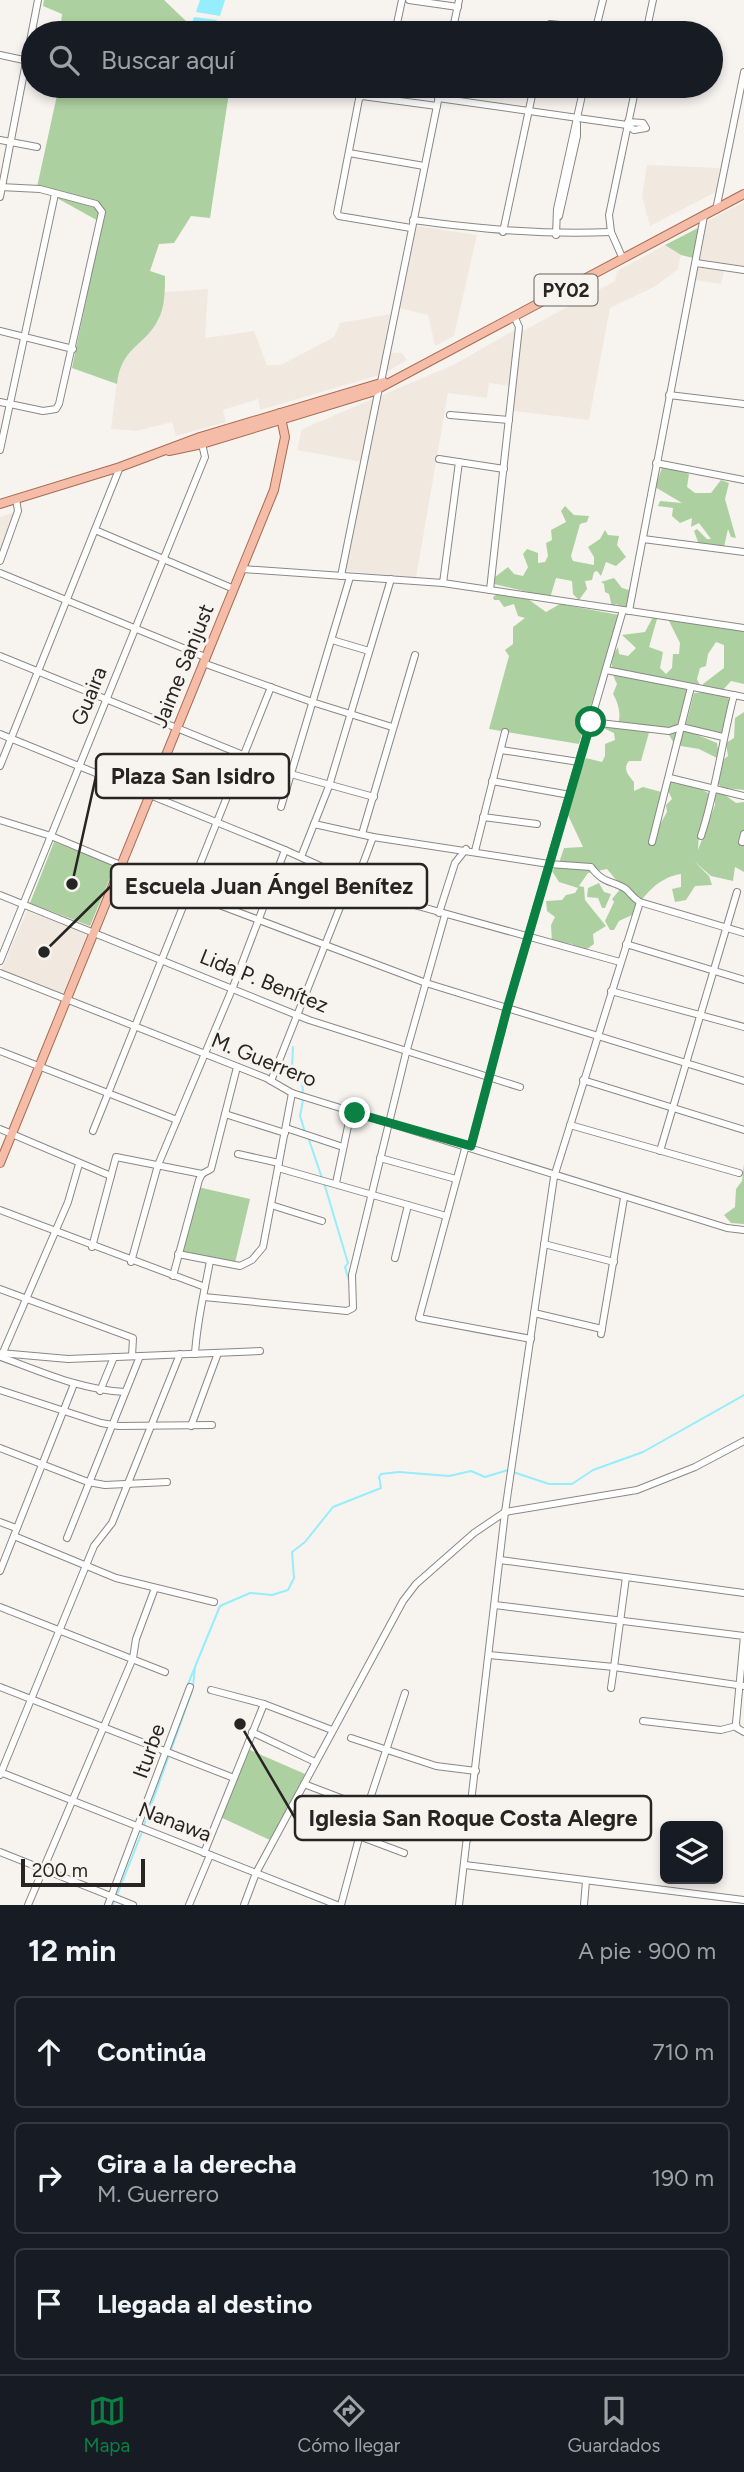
<!DOCTYPE html>
<html lang="es">
<meta charset="utf-8">
<style>
body{margin:0;font-family:Figtree,sans-serif;background:#242831;color:#f1f3f6}
.controls{position:absolute;right:21px;bottom:21px;display:grid;overflow:hidden;border-radius:10px;box-shadow:0 4px 10px #0003}
.controls button{width:63px;height:63px;display:grid;place-items:center;padding:0;border:0;border-bottom:2px solid #363941;background:#171b24;color:#f1f3f6;font:35px sans-serif}
.scale{position:absolute;left:21px;bottom:18px;width:124px;box-sizing:border-box;padding-left:7px;border:4px solid #262523;border-top:0;font-size:19px;line-height:24px;white-space:nowrap;color:#262523;-webkit-text-stroke:5px #f7f4f0;paint-order:stroke}
.stop{position:absolute;width:21px;height:21px;margin:-16px;border:5px solid #0b8043;border-radius:50%;background:#fff}
.stop.end{background:#0b8043;border-color:#fff;box-shadow:0 2px 7px #0008}
.list{margin:0;padding:0;list-style:none}
h2{display:flex;justify-content:space-between;align-items:center;height:91px;margin:0;padding:0 28px;font-size:30px}
h2 small{font-size:23px;font-weight:400;color:#9ea1a6}
.list li{display:grid;grid-template-columns:46px 1fr auto;gap:21px;align-items:center;box-sizing:border-box;height:112px;margin:0 14px 14px;padding:0 14px;border:2px solid #363941;border-radius:10px}
.list b{display:block;font-size:26px;white-space:nowrap}
.list p{margin:0;font-size:23px;white-space:nowrap;color:#9ea1a6}
.list em{font-size:23px;font-style:normal;color:#9ea1a6}
.icon{flex:none;width:38px;height:38px;fill:none;stroke:currentColor;stroke-width:2;stroke-linecap:round;stroke-linejoin:round}
.map{position:relative;flex:none;width:744px;height:1905px;overflow:hidden}
.search{position:absolute;background:#171b24;box-shadow:0 4px 10px #0003;left:21px;right:21px;top:21px;height:77px;display:flex;align-items:center;gap:18px;box-sizing:border-box;padding:0 24px;border-radius:38px;color:#9ea1a6;font-size:26px}
.sheet{height:469px;background:#171b24}
nav{display:flex;justify-content:space-around;align-items:center;box-sizing:border-box;height:98px;border-top:2px solid #363941;background:#171b24;font-size:19px;color:#9ea1a6}
nav a{display:grid;justify-items:center;gap:4px}
nav .on{color:#0b8043}
.map>svg:first-child{display:block}
.built{fill:#f1e9df}
.green{fill:#add0a0}
.water{fill:#96edfb}
.lines{fill:none;stroke-linecap:round;stroke-linejoin:round}
.stream{stroke:#96edfb;stroke-width:2}
.minor-casing{stroke:#8a8884;stroke-width:8}
.major-casing{stroke:#a96b52;stroke-width:10}
.minor{stroke:#fff;stroke-width:6}
.major{stroke:#f5bca7;stroke-width:8}
.route{stroke:#0b8043;stroke-width:9}
.labels{text-anchor:middle;stroke-width:6;stroke-linejoin:round;paint-order:stroke}
.shield{fill:#f7f4f0;stroke:#656360;stroke-width:2}
.shield-label{font-size:19px;font-weight:bold;fill:#262523}
.street-label{font-size:21px;fill:#262523;stroke:#f7f4f0}
.leader{fill:none;stroke:#262523;stroke-width:2.5}
.callout-dot{fill:#262523;stroke:#f7f4f0;stroke-width:2.5}
.callout{fill:#f7f4f0;stroke:#262523;stroke-width:2.5}
.callout-label{font-size:23px;text-anchor:middle;font-weight:bold;fill:#262523}
</style>
<div class="map">
<svg width="744" height="1905" viewBox="0 0 744 1905">
<rect width="100%" height="100%" fill="#f7f4f0"/>
<g class="built">
<polygon points="647,165 720,168 716,192 650,226 642,196"/>
<polygon points="744,202 744,267 726,264 721,284 695,280 707,221"/>
<polygon points="417,226 477,235 454,336 435,346 428,315 399,308"/>
<polygon points="665,245 681,255 678,269 656,286 610,308 589,420 513,411 521,332 615,281 617,271"/>
<polygon points="208,289 205,338 254,331 267,365 281,365 334,337 340,323 390,314 383,352 402,353 407,360 383,374 260,410 258,399 223,410 226,422 176,436 172,422 137,431 111,429 119,364 159,320 165,292"/>
<polygon points="515,330 509,386 489,383 487,398 448,393 416,578 346,571 367,463 297,450 302,429 453,365"/>
<polygon points="15,512 4,544 0,546 0,517"/>
<polygon points="27,911 87,934 63,994 1,970"/>
</g>
<g class="green">
<polygon points="44,0 164,0 187,22 185,33 60,33 62,14 43,6"/>
<path d="M59 86H230L210 218 191 216 174 243 159 244 150 271 165 276C165 290 165 308 158 320 144 347 121 347 117 384L72 368 102 223 37 187Z"/>
<polygon points="698,228 693,258 681,255 665,245"/>
<polygon points="663,465 689,474 687,487 695,493 711,493 721,480 729,483 725,499 736,538 731,537 728,529 724,547 700,547 694,531 697,529 707,539 711,539 699,523 691,527 692,518 680,523 672,516 673,508 658,506 660,501 682,503 655,487"/>
<polygon points="565,506 574,515 589,516 587,522 580,524 571,556 573,561 594,565 594,557 588,547 600,539 605,530 608,535 619,536 617,545 626,557 616,566 606,562 601,576 597,571 594,572 592,580 585,581 587,589 579,600 573,594 572,581 556,578 550,598 535,598 528,592 494,584 495,577 508,567 514,574 523,576 528,567 523,554 527,549 538,553 538,563 545,562 548,556 546,543 552,540 551,530 566,522 561,511"/>
<polygon points="614,578 622,588 629,590 628,606 624,608 616,604 612,607 609,594 605,592 604,584 601,582"/>
<polygon points="499,593 528,599 546,612 560,604 619,615 579,744 489,729 509,656 505,650 513,644 513,627 525,618 518,616 514,604 504,607 499,600 494,600 493,597"/>
<path d="M653 617 657 619 649 647 663 652 660 668 666 674 672 668 673 654H679L680 643 668 619 744 629V684L731 681 721 692 703 687V684L724 668V645L716 642 708 654 706 666 700 668 697 679 700 686 693 690 679 726 650 729 641 761H629C622 769 629 776 634 782V791L643 787 665 793 656 832 667 812 666 805 672 799 666 786 673 779 676 784C687 784 699 787 708 793L711 803 699 831 698 850 715 805V794L721 792 736 803 744 802V872L735 867 733 881 711 876 695 862 709 876 712 885 695 886 686 900 675 902 672 889 681 887V874C658 877 642 897 632 915L619 921 614 930H610L605 921 614 902 612 899 622 887 607 869 588 873 579 886 584 887 585 900 606 926 593 934 594 944 583 952 572 944 552 942 551 925 555 917 547 911 546 901 562 900 566 895 575 893 578 888 559 882 552 871 559 863 564 848 583 847 567 813C576 794 576 776 586 758L602 762 605 756V744L615 740 614 733 599 726 615 728C623 720 619 704 613 694L617 684C611 672 609 659 618 647L619 654 628 656 636 648 622 635 645 632Z"/>
<polygon points="708,692 727,696 730,702 723,733 720,735 686,724 694,693"/>
<polygon points="744,712 744,790 723,788 717,783 720,762 728,756 726,743 734,738 735,718"/>
<polygon points="683,729 717,743 719,756 717,758 699,749 675,745 669,735"/>
<polygon points="54,842 115,866 90,926 30,903"/>
<polygon points="599,883 604,892 611,894 605,908 602,908 598,898 587,897 588,888"/>
<polygon points="744,1164 744,1224 731,1223 724,1215 735,1207 736,1189 742,1181"/>
<polygon points="198,1187 250,1199 235,1263 183,1252"/>
<polygon points="248,1749 305,1774 270,1840 220,1817"/>
</g>
<g class="water">
<polygon points="200,0 225,0 220,16 196,12"/>
<polygon points="194,17 217,20 213,33 188,33"/>
</g>
<g class="lines">
<g class="stream">
<polyline points="293,1047 292,1067 302,1074 303,1095"/>
<polyline points="303,1100 300,1116 305,1132"/>
<polyline points="308,1137 322,1178"/>
<polyline points="324,1183 348,1263 345,1267 349,1281"/>
<polyline points="513,1472 549,1484 572,1484 593,1470 643,1452 744,1395"/>
<polyline points="188,1684 220,1606 250,1593 272,1595 288,1590 294,1578 292,1552 305,1542 333,1507 381,1488 379,1477 381,1474 399,1472 449,1476 471,1471 485,1477 508,1470"/>
<polyline points="193,1686 195,1667"/>
<polyline points="171,1750 192,1691"/>
<polyline points="144,1825 168,1758"/>
<polyline points="117,1895 142,1832"/>
<polyline points="113,1905 114,1901"/>
</g>
<g class="minor-casing">
<g id="minor">
<polyline points="409,0 458,7"/>
<polyline points="595,32 603,0"/>
<polyline points="395,33 402,0"/>
<polyline points="452,33 459,0"/>
<polyline points="546,33 550,24 641,33"/>
<polyline points="646,33 653,0"/>
<polyline points="0,55 33,62"/>
<polyline points="382,98 385,86"/>
<polyline points="438,98 627,125 634,130 646,128 643,123 628,122"/>
<polyline points="0,140 37,147"/>
<polyline points="349,153 424,166"/>
<polyline points="0,187 40,189 96,204 102,212 59,404 56,409 43,411 0,402"/>
<polyline points="0,197 38,0"/>
<polyline points="716,210 744,72"/>
<polyline points="559,216 577,136 577,124"/>
<path d="M413 220C480 229 543 235 611 232"/>
<polyline points="411,228 339,216 337,213 359,99 362,96 437,106"/>
<polyline points="503,232 534,86"/>
<polyline points="556,235 557,209 584,86"/>
<polyline points="623,259 611,232 609,215 636,86"/>
<polyline points="696,263 744,270"/>
<polyline points="0,331 73,349"/>
<polyline points="381,382 441,86"/>
<polyline points="669,395 744,404"/>
<polyline points="450,415 509,420"/>
<polyline points="0,450 55,194"/>
<polyline points="439,459 504,469"/>
<polyline points="656,463 744,480"/>
<polyline points="95,530 234,589"/>
<polyline points="643,539 744,552"/>
<polyline points="0,561 18,511 16,499"/>
<polyline points="242,569 443,583 744,628"/>
<polyline points="0,573 205,657"/>
<polyline points="341,576 379,388"/>
<polyline points="443,583 459,462"/>
<polyline points="490,590 519,327 515,318"/>
<polyline points="629,611 704,216"/>
<polyline points="332,640 369,651"/>
<polyline points="0,656 287,773 374,797"/>
<polyline points="203,663 312,702 392,727"/>
<polyline points="606,670 744,697"/>
<polyline points="591,722 669,731 681,727 723,737"/>
<polyline points="0,734 285,850 340,875 364,891 620,962"/>
<polyline points="501,750 579,762"/>
<polyline points="0,766 120,467"/>
<polyline points="670,778 744,796"/>
<polyline points="492,781 570,795"/>
<polyline points="281,807 350,577"/>
<polyline points="483,817 537,824"/>
<polyline points="0,820 51,836 190,894 426,983 744,1081"/>
<path d="M314 824 373 837 549 864 591 867C605 886 615 880 627 890 632 895 633 898 640 902L744 933"/>
<polyline points="362,834 415,655"/>
<path d="M701 836C716 791 722 741 734 695"/>
<polyline points="652,842 691,687"/>
<polyline points="742,842 744,834"/>
<polyline points="475,851 505,732"/>
<polyline points="301,857 329,786 391,579"/>
<polyline points="355,885 373,837"/>
<polyline points="0,895 309,1020 520,1087"/>
<polyline points="439,913 455,863 466,849"/>
<polyline points="626,944 744,980"/>
<polyline points="0,961 205,457 202,444"/>
<polyline points="0,973 266,1078 292,1093 727,1228 744,1230"/>
<polyline points="611,991 744,1027"/>
<polyline points="0,1051 177,1120"/>
<polyline points="583,1080 744,1130"/>
<polyline points="271,1081 350,882"/>
<polyline points="225,1114 285,1133"/>
<polyline points="570,1125 739,1173"/>
<polyline points="286,1128 343,1147"/>
<polyline points="0,1129 111,1176"/>
<polyline points="93,1131 271,687"/>
<polyline points="466,1145 419,1318 531,1339"/>
<polyline points="471,1146 507,1009 623,610"/>
<polyline points="660,1151 737,892"/>
<polyline points="238,1154 279,1163"/>
<polyline points="380,1158 456,1179"/>
<path d="M79 1164 68 1202 1 1357C42 1372 81 1390 125 1392"/>
<polyline points="278,1168 408,1205 395,1258"/>
<polyline points="336,1183 351,1112"/>
<polyline points="271,1205 322,1221"/>
<polyline points="408,1205 446,1216"/>
<polyline points="0,1210 205,1287"/>
<polyline points="544,1244 614,1262"/>
<polyline points="92,1247 116,1157 202,1174"/>
<polyline points="178,1254 240,1266 252,1260 263,1247 292,1093"/>
<polyline points="131,1262 158,1165 233,987 285,850"/>
<polyline points="173,1276 199,1180 202,1174 211,1169 237,1067"/>
<polyline points="0,1289 133,1338 132,1356"/>
<polyline points="204,1297 347,1311 353,1308 352,1275 406,1053 445,915"/>
<polyline points="534,1313 602,1329"/>
<polyline points="601,1334 624,1198"/>
<polyline points="0,1353 68,1359 260,1351"/>
<path d="M195 1354C197 1320 204 1294 210 1261"/>
<polyline points="0,1390 101,1423 119,1426 212,1425"/>
<polyline points="100,1391 114,1357"/>
<polyline points="191,1426 218,1353"/>
<polyline points="0,1448 88,1482 105,1485 167,1482"/>
<polyline points="0,1522 16,1528"/>
<polyline points="14,1536 116,1578 214,1602"/>
<polyline points="67,1538 140,1356"/>
<polyline points="500,1560 744,1593"/>
<polyline points="0,1571 74,1384"/>
<polyline points="495,1605 744,1636 736,1723 737,1728 744,1732"/>
<polyline points="0,1607 165,1672"/>
<polyline points="489,1655 614,1667 626,1577"/>
<polyline points="0,1687 234,1778"/>
<polyline points="611,1688 614,1667 744,1686"/>
<polyline points="211,1690 264,1704 332,1730"/>
<polyline points="643,1721 721,1730 736,1726"/>
<polyline points="252,1732 315,1762"/>
<polyline points="351,1738 436,1766 476,1771"/>
<polyline points="0,1772 337,1905"/>
<polyline points="0,1775 94,1546 112,1523 180,1354"/>
<polyline points="304,1784 367,1808 468,1839"/>
<polyline points="359,1836 404,1853"/>
<polyline points="0,1852 133,1905"/>
<polyline points="204,1853 264,1704"/>
<polyline points="465,1865 744,1900"/>
<polyline points="28,1905 133,1658 136,1639 155,1588"/>
<polyline points="108,1905 190,1687"/>
<polyline points="189,1905 210,1855"/>
<polyline points="244,1905 256,1873 403,1601 416,1584 474,1533 505,1512 637,1490 695,1467 744,1441"/>
<polyline points="341,1905 367,1808 405,1693"/>
<polyline points="459,1905 505,1512 554,1177 640,902"/>
<polyline points="584,1905 586,1881"/>
</g>
</g>
<g class="major-casing">
<g id="major">
<polyline points="169,451 202,444 372,392 744,194"/>
<polyline points="0,504 120,467 200,437 384,382"/>
<polyline points="0,1163 274,490 285,437 280,413"/>
</g>
</g>
<use href="#minor" class="minor"/>
<use href="#major" class="major"/>
</g>
<g class="lines">
<polyline class="route" points="355,1113 471,1146 507,1009 591,722"/>
</g>
<g class="labels">
<rect class="shield" x="534.5" y="274.5" width="63" height="31" rx="5"/>
<g class="shield-label">
<text x="566" y="297">PY02</text>
</g>
<g class="street-label">
<text transform="translate(183 666) rotate(-68)" y="7">Jaime Sanjust</text>
<text transform="translate(89 696) rotate(-68)" y="7">Guaira</text>
<text transform="translate(264 981) rotate(22)" y="7">Lida P. Benítez</text>
<text transform="translate(264 1060) rotate(22)" y="7">M. Guerrero</text>
<text transform="translate(149 1751) rotate(-70)" y="7">Iturbe</text>
<text transform="translate(175 1822) rotate(21)" y="7">Nanawa</text>
</g>
</g>
<path class="leader" d="M72 884L96 776M44 952L111 886M240 1724L295 1818"/>
<g class="callout-dot">
<circle cx="72" cy="884" r="7"/>
<circle cx="44" cy="952" r="7"/>
<circle cx="240" cy="1724" r="7"/>
</g>
<g class="callout">
<rect x="96" y="754" width="193" height="44" rx="7"/>
<rect x="111" y="864" width="316" height="44" rx="7"/>
<rect x="295" y="1796" width="356" height="44" rx="7"/>
</g>
<g class="callout-label">
<text x="193" y="784">Plaza San Isidro</text>
<text x="269" y="894">Escuela Juan Ángel Benítez</text>
<text x="473" y="1826">Iglesia San Roque Costa Alegre</text>
</g>
</svg>
<div class="controls">
<button><svg class="icon" aria-label="layers" viewBox="0 0 24 24"><path d="M12 4l9 5-9 5-9-5zM3 14l9 5 9-5"/></svg></button>
</div>
<div class="scale">200 m</div>
<div class="stop" style="left:591px;top:722px"></div>
<div class="stop end" style="left:355px;top:1113px"></div>
<div class="search"><svg class="icon" aria-label="search" viewBox="0 0 24 24"><circle cx="10" cy="10" r="6"/><path d="M15 15l6 6"/></svg>Buscar aquí</div>
</div>
<section class="sheet">
<h2>12 min<small>A pie · 900 m</small></h2>
<ul class="list">
<li><svg class="icon" aria-label="ahead" viewBox="0 0 24 24"><path d="M12 20V5M6 11l6-6 6 6"/></svg><div><b>Continúa</b></div><em>710 m</em></li>
<li><svg class="icon" aria-label="right" viewBox="0 0 24 24"><path d="M7 20v-9h11M14 6l5 5-5 5"/></svg><div><b>Gira a la derecha</b><p>M. Guerrero</p></div><em>190 m</em></li>
<li><svg class="icon" aria-label="arrive" viewBox="0 0 24 24"><path d="M6 21V4h12l-3 4 3 4H6"/></svg><div><b>Llegada al destino</b></div></li>
</ul>
</section>
<nav>
<a class="on"><svg class="icon" aria-label="map" viewBox="0 0 24 24"><path d="M3 6l6-2 6 2 6-2v14l-6 2-6-2-6 2zM9 4v14M15 6v14"/></svg>Mapa</a>
<a><svg class="icon" aria-label="directions" viewBox="0 0 24 24"><path d="M12 3l9 9-9 9-9-9zM9 14v-3h6M13 9l2 2-2 2"/></svg>Cómo llegar</a>
<a><svg class="icon" aria-label="saved" viewBox="0 0 24 24"><path d="M7 4h10v16l-5-4-5 4z"/></svg>Guardados</a>
</nav>
